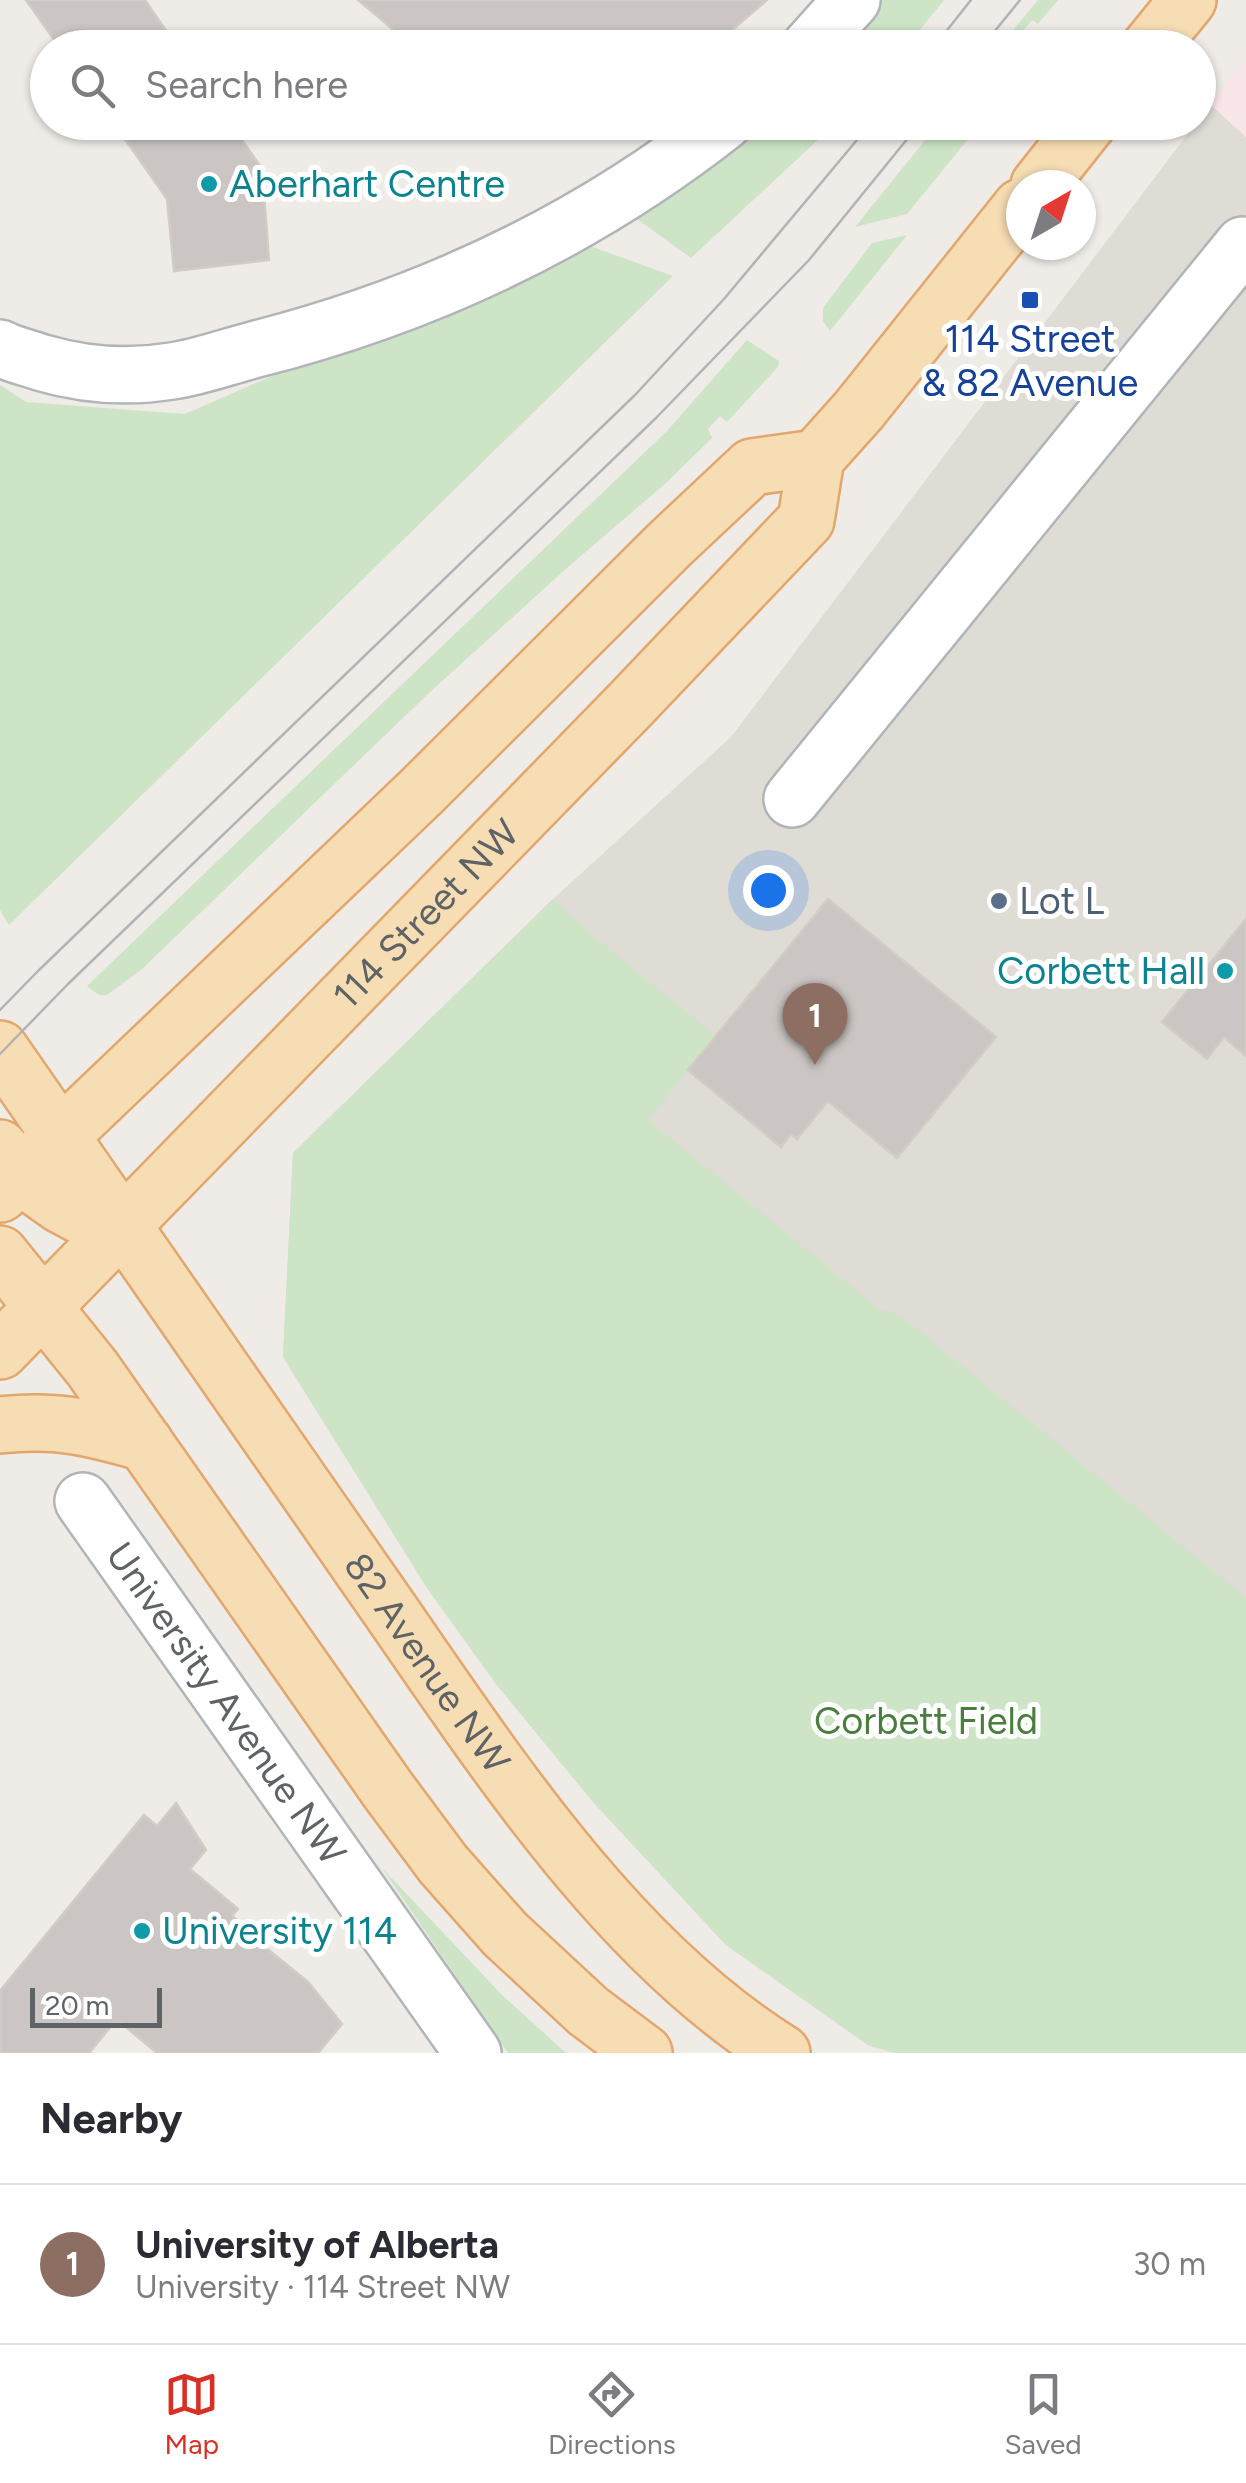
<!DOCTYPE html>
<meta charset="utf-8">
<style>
body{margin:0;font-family:Figtree,sans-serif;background:#f2f2f3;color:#2b2b33}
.compass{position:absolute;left:1006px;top:170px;width:90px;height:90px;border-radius:50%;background:#fff;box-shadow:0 2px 8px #0004;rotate:39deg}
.scale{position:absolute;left:30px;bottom:25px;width:132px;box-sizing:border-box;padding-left:10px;border:5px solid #5e6366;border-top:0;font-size:28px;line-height:35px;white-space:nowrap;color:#5e6366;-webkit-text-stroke:8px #fff;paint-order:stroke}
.you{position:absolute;left:768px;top:890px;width:35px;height:35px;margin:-25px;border:8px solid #fff;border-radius:50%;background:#1a73e8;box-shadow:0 0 0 15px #1a73e833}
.badge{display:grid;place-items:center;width:65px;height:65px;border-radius:50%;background:#d93025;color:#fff;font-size:32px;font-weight:700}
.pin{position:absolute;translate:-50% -82px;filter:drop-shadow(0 2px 5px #0008)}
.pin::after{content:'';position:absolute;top:52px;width:35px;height:30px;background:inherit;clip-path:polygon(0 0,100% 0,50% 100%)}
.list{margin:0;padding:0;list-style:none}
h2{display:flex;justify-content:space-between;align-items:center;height:130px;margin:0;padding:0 40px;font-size:42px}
h2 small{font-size:32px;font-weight:400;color:#7c7c81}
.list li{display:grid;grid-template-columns:65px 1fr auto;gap:30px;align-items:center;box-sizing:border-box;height:160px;padding:0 40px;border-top:2px solid #e1e1e2}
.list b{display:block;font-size:38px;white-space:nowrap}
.list p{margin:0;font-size:32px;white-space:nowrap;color:#7c7c81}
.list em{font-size:32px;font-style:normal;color:#7c7c81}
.icon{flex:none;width:55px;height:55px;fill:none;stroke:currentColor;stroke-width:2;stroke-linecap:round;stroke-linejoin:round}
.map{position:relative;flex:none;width:1246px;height:2053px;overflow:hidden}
.search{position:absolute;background:#fff;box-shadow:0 2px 8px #0004;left:30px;right:30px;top:30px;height:110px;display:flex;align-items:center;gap:25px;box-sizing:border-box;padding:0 35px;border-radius:55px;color:#7c7c81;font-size:38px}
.sheet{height:290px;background:#fff}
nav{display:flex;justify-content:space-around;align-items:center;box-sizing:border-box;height:140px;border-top:2px solid #e1e1e2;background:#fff;font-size:28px;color:#7c7c81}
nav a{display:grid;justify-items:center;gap:5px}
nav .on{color:#d93025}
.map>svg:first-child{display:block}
.education{fill:#dfdbd5}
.medical{fill:#f9e6e8}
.green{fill:#cde4c6}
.building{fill:#cbc6c3;stroke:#d3ccc6;stroke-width:2.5}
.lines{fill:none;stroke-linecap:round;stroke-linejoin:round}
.minor-casing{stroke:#b2b5b8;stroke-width:60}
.major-casing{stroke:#e3a66b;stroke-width:60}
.minor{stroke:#fff;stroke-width:55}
.major{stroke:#f7ddb4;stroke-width:55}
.tram{stroke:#b2b3b4;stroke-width:2.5}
.culture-dot{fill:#0f9aa8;stroke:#fff;stroke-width:4}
.transit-dot{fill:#1a4fb4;stroke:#fff;stroke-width:4}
.service-dot{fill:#5c6f8a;stroke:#fff;stroke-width:4}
.labels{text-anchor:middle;stroke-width:10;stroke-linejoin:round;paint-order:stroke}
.culture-label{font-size:38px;fill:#0d838f;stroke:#fff;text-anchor:start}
.transit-label{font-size:38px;fill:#164399;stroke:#fff}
.service-label{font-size:38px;fill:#4e5e75;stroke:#fff;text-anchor:start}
.street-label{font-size:38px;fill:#5e6366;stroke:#fff}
.park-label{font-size:38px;fill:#497e3d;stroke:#fff}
</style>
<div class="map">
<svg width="1246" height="2053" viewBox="0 0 1246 2053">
<rect width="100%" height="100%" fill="#efebe7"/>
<polygon class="education" points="1210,104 1246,137 1246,2053 895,2053 868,2045 726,1945 593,1802 496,1684 427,1588 283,1357 293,1153 553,899 731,737 1196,123 1198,122"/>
<polygon class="medical" points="1246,59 1246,137 1210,104"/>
<g class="green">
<polygon points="882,0 944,0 906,47 838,48"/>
<polygon points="1038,0 1058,0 1038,24 1032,20 1022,32 1039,47 999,47"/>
<polygon points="754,123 836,123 691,258 630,214 718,152"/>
<polygon points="939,123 981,123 907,214 855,227"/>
<polygon points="907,235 830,331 823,321 823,308 872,243"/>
<polygon points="579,242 673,276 9,925 0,910 0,385 26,402 185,414"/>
<path d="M747 340 779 361 778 367 727 422 720 416 708 429 712 438 666 483 568 567 429 693 142 969 107 995C99 997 93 991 87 986L667 431Z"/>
<polygon points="553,899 594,937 716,1036 648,1120 879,1309 901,1316 1246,1598 1246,2053 895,2053 868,2045 726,1945 593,1802 496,1684 427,1588 283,1357 293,1153"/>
<polygon points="382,1868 503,1996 566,2053 508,2053"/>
</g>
<g class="building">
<polygon points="26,0 145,0 178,48 60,48"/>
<polygon points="358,0 767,0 711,48 415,48"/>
<polygon points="113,122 230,122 262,169 269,260 174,271 167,199"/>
<polygon points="828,899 996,1037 897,1158 828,1101 797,1139 791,1134 781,1147 688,1070"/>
<polygon points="1246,919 1246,1056 1224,1037 1207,1059 1162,1022"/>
<polygon points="176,1803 206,1850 190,1869 238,1909 232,1916 241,1923 239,1926 308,1982 342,2024 318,2053 157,2053 121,2023 117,2027 113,2024 89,2053 0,2053 0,1991 144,1815 157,1826"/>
</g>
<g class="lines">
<g class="minor-casing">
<g id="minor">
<polyline points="809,48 852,0"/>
<path d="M0 348C13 355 29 358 43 363 84 375 129 378 172 371 199 367 226 357 253 350 426 306 583 233 724 122"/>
<polyline points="792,799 1243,245 1246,247"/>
<path id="s1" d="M83 1501 473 2053"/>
</g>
</g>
<g class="major-casing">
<g id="major">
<polyline points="1149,48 1188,0"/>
<polyline points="1039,185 1089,122"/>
<path id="s2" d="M0 1049C126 1228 250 1410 376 1590 489 1752 612 1947 782 2053"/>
<polyline points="0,1148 20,1176 61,1205 91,1221 122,1225"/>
<polyline points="0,1194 421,792 669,545 752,467 816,458"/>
<polyline points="0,1254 92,1368 388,1790 443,1864 505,1934 588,2011 644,2053"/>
<path id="s3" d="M0 1351 629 706 806 520 816 458 859 410 1021 207"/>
<path d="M0 1425C58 1419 89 1427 145 1443"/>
</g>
</g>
<use href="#minor" class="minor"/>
<use href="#major" class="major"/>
<g class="tram">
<polyline points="933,48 971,0"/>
<polyline points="981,48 1020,0"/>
<polyline points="0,1010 38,971 635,395 724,299 872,122"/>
<polyline points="0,1054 68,984 656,418 809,260 921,122"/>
</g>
</g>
<g class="culture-dot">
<circle cx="209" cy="184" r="10"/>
<circle cx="1225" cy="971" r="10"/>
<circle cx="142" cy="1931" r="10"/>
</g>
<rect class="transit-dot" x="1020" y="290" width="20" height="20" rx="5"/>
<circle class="service-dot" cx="999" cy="901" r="10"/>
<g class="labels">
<g class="culture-label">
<text x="229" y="197">Aberhart Centre</text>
<text x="1205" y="984" text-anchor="end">Corbett Hall</text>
<text x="162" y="1944">University 114</text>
</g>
<g class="transit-label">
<text x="1030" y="352">114 Street<tspan x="1030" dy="44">&amp; 82 Avenue</tspan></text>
</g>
<g class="service-label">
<text x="1019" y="914">Lot L</text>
</g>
<g class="street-label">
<text dy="13" stroke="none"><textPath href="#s3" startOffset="610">114 Street NW</textPath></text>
<text dy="13" stroke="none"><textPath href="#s2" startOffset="748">82 Avenue NW</textPath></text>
<text dy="13" stroke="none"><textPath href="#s1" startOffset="248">University Avenue NW</textPath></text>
</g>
<g class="park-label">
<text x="926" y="1734">Corbett Field</text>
</g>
</g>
</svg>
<svg class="compass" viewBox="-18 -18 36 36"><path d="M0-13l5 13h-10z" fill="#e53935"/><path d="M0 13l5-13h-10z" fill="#7c7c81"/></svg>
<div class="scale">20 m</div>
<div class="you"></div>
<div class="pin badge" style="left:815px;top:1065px;background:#8d6e63">1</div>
<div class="search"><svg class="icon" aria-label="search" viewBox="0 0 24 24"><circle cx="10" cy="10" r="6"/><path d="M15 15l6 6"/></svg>Search here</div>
</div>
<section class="sheet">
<h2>Nearby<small></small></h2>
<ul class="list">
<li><span class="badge" style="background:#8d6e63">1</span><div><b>University of Alberta</b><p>University · 114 Street NW</p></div><em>30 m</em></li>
</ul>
</section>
<nav>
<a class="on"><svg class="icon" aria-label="map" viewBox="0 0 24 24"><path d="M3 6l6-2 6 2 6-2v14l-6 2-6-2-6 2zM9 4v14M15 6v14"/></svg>Map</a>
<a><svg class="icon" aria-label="directions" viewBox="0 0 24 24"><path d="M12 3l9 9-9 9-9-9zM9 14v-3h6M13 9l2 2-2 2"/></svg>Directions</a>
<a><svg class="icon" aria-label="saved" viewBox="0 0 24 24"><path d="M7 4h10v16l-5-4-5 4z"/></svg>Saved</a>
</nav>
